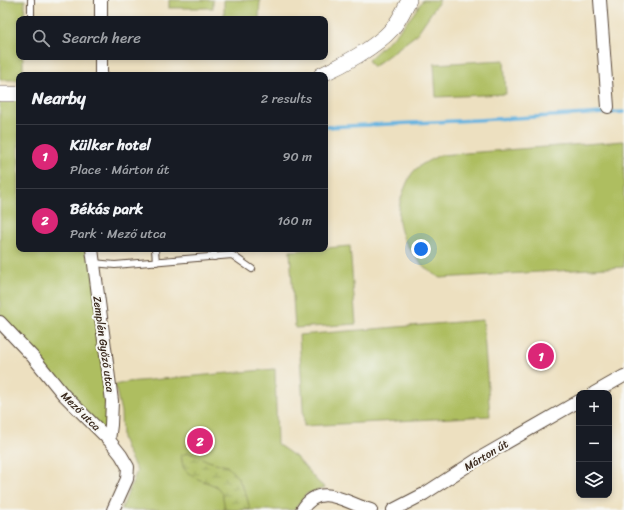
<!DOCTYPE html>
<meta charset="utf-8">
<style>
body{margin:0;font-family:Sriracha,sans-serif;background:#20242c;color:#f1f3f6}
.controls{position:absolute;right:12px;bottom:12px;display:grid;overflow:hidden;border-radius:8px;box-shadow:0 2px 6px #0003}
.controls button{width:36px;height:36px;display:grid;place-items:center;padding:0;border:0;border-bottom:1px solid #363941;background:#171b24;color:#f1f3f6;font:20px sans-serif}
.you{position:absolute;left:421px;top:249px;width:14px;height:14px;margin:-10px;border:3px solid #fff;border-radius:50%;background:#1a73e8;box-shadow:0 0 0 6px #1a73e833}
.badge{display:grid;place-items:center;width:26px;height:26px;border-radius:50%;background:#db2777;color:#fff;font-size:13px;font-weight:700}
.pin{position:absolute;translate:-50% -50%;border:2px solid #fff;box-shadow:0 1px 4px #0006}
.list{margin:0;padding:0;list-style:none}
h2{display:flex;justify-content:space-between;align-items:center;height:52px;margin:0;padding:0 16px;font-size:17px}
h2 small{font-size:13px;font-weight:400;color:#9ea1a6}
.list li{display:grid;grid-template-columns:26px 1fr auto;gap:12px;align-items:center;box-sizing:border-box;height:64px;padding:0 16px;border-top:1px solid #363941}
.list b{display:block;font-size:15px;white-space:nowrap}
.list p{margin:0;font-size:13px;white-space:nowrap;color:#9ea1a6}
.list em{font-size:13px;font-style:normal;color:#9ea1a6}
.icon{flex:none;width:22px;height:22px;fill:none;stroke:currentColor;stroke-width:2;stroke-linecap:round;stroke-linejoin:round}
.map{position:relative;flex:none;width:624px;height:510px;overflow:hidden}
.search{position:absolute;background:#171b24;box-shadow:0 2px 6px #0003;left:16px;top:16px;width:312px;height:44px;display:flex;align-items:center;gap:10px;box-sizing:border-box;padding:0 14px;border-radius:8px;color:#9ea1a6;font-size:15px}
.panel{position:absolute;background:#171b24;box-shadow:0 2px 6px #0003;left:16px;top:72px;width:312px;height:180px;border-radius:8px}
.map>svg:first-child{display:block}
.green{fill:#aebe61;stroke:#747440}
.wetland{fill:url(#wetland-marsh);stroke:#747440}
.lines{fill:none;stroke-linecap:round;stroke-linejoin:round}
.stream{stroke:#67b4e0;stroke-width:3.5}
.service-casing{stroke:#564536;stroke-width:8}
.minor-casing{stroke:#564536;stroke-width:14}
.tertiary-casing{stroke:#564536;stroke-width:16}
.service{stroke:#fff;stroke-width:6}
.minor{stroke:#fff;stroke-width:12}
.tertiary{stroke:#fff;stroke-width:15}
.labels{text-anchor:middle;stroke-width:4;stroke-linejoin:round;paint-order:stroke}
.street-label{font-size:11px;fill:#3b2a1e;stroke:#f6f6f2}
</style>
<div class="map">
<svg width="624" height="510" viewBox="0 0 624 510">
<defs>
<pattern id="wetland-marsh" width="20" height="14" patternUnits="userSpaceOnUse"><rect width="20" height="14" fill="#aebe61"/><path d="M1 5h8M5 5V1M11 12h8M15 12V8" fill="none" stroke="#8f9b4f"/></pattern>
</defs>
<rect width="100%" height="100%" fill="#f6f6f2"/>
<filter id="ink" filterUnits="userSpaceOnUse"><feTurbulence type="fractalNoise" baseFrequency=".025" numOctaves="2"/><feDisplacementMap in="SourceGraphic" scale="8" xChannelSelector="R" yChannelSelector="G"/><feConvolveMatrix kernelMatrix="1 2 1 2 8 2 1 2 1" color-interpolation-filters="sRGB"/></filter>
<filter id="wash" filterUnits="userSpaceOnUse"><feTurbulence type="fractalNoise" baseFrequency=".012" numOctaves="4" result="noise"/><feDisplacementMap in="SourceGraphic" scale="16" xChannelSelector="R" yChannelSelector="G"/><feGaussianBlur stdDeviation="0.9" result="paint"/><feColorMatrix in="noise" values="0 0 0 0 0 0 0 0 0 0 0 0 0 0 0 0 0 1.4 0 .05"/><feComposite in="paint" operator="in"/></filter>
<g filter="url(#wash)">
<rect width="100%" height="100%" fill="#ede0c0"/>
<g class="green">
<polygon points="0,0 25,0 24,19 19,19 19,57 23,57 23,75 19,75 19,80 0,80"/>
<rect x="169" y="0" width="44" height="8"/>
<polygon points="224,0 260,0 259,19 224,19"/>
<polygon points="423,0 440,0 416,35 373,67 368,60 395,35 411,17"/>
<polygon points="504,60 506,94 436,97 434,64"/>
<polygon points="0,94 19,94 19,249 91,249 99,311 109,439 0,322"/>
<path d="M624 141V267L440 278C436 275 431 272 427 269 422 266 419 261 415 256 398 235 394 215 404 190 407 183 410 174 416 169 421 164 434 158 440 155Z"/>
<polygon points="350,246 356,324 295,328 290,251"/>
<polygon points="483,320 490,416 304,426 299,335"/>
<polygon points="275,369 277,444 296,457 318,482 325,488 306,494 294,510 121,510 137,471 127,451 122,438 121,412 115,385 127,382"/>
</g>
<polygon class="wetland" points="188,453 196,455 208,461 227,466 238,478 246,494 250,510 224,510 224,503 222,493 216,486 198,479 188,473 183,467 181,455"/>
<g class="lines">
<polyline class="stream" points="325,127 477,120 624,112"/>
</g>
</g>
<g filter="url(#ink)">
<g class="lines">
<g class="service-casing">
<g id="service">
<polyline points="31,19 31,0"/>
<polyline points="155,249 156,262"/>
<polyline points="214,249 214,257"/>
<polyline points="93,263 115,265 232,255 252,269"/>
</g>
</g>
<g class="minor-casing">
<g id="minor">
<polyline points="600,0 608,107"/>
<polyline points="101,19 101,0"/>
<polyline points="101,75 101,57"/>
<polyline points="92,249 112,401 111,425 109,440"/>
<polyline points="0,322 33,357 63,394 109,440 121,455 128,467 127,479 113,510"/>
<polyline points="594,393 624,376"/>
<path d="M302 510C320 480 347 504 371 510"/>
<polyline points="393,510 424,494 478,459 579,401"/>
</g>
</g>
<g class="tertiary-casing">
<g id="tertiary">
<path d="M321 75C343 65 376 47 392 29 399 21 404 10 409 0"/>
<polyline points="0,94 19,94"/>
</g>
</g>
<use href="#service" class="service"/>
<use href="#minor" class="minor"/>
<use href="#tertiary" class="tertiary"/>
</g>
</g>
<g class="labels">
<g class="street-label">
<text transform="translate(104 344) rotate(82)" y="4">Zemplén Győző utca</text>
<text transform="translate(81 411) rotate(45)" y="4">Mező utca</text>
<text transform="translate(486 455) rotate(-31)" y="4">Márton út</text>
</g>
</g>
</svg>
<div class="controls">
<button>+</button>
<button>−</button>
<button><svg class="icon" aria-label="layers" viewBox="0 0 24 24"><path d="M12 4l9 5-9 5-9-5zM3 14l9 5 9-5"/></svg></button>
</div>
<div class="you"></div>
<div class="pin badge" style="left:541px;top:356px">1</div>
<div class="pin badge" style="left:200px;top:441px">2</div>
<div class="search"><svg class="icon" aria-label="search" viewBox="0 0 24 24"><circle cx="10" cy="10" r="6"/><path d="M15 15l6 6"/></svg>Search here</div>
<section class="panel">
<h2>Nearby<small>2 results</small></h2>
<ul class="list">
<li><span class="badge">1</span><div><b>Külker hotel</b><p>Place · Márton út</p></div><em>90 m</em></li>
<li><span class="badge">2</span><div><b>Békás park</b><p>Park · Mező utca</p></div><em>160 m</em></li>
</ul>
</section>
</div>
